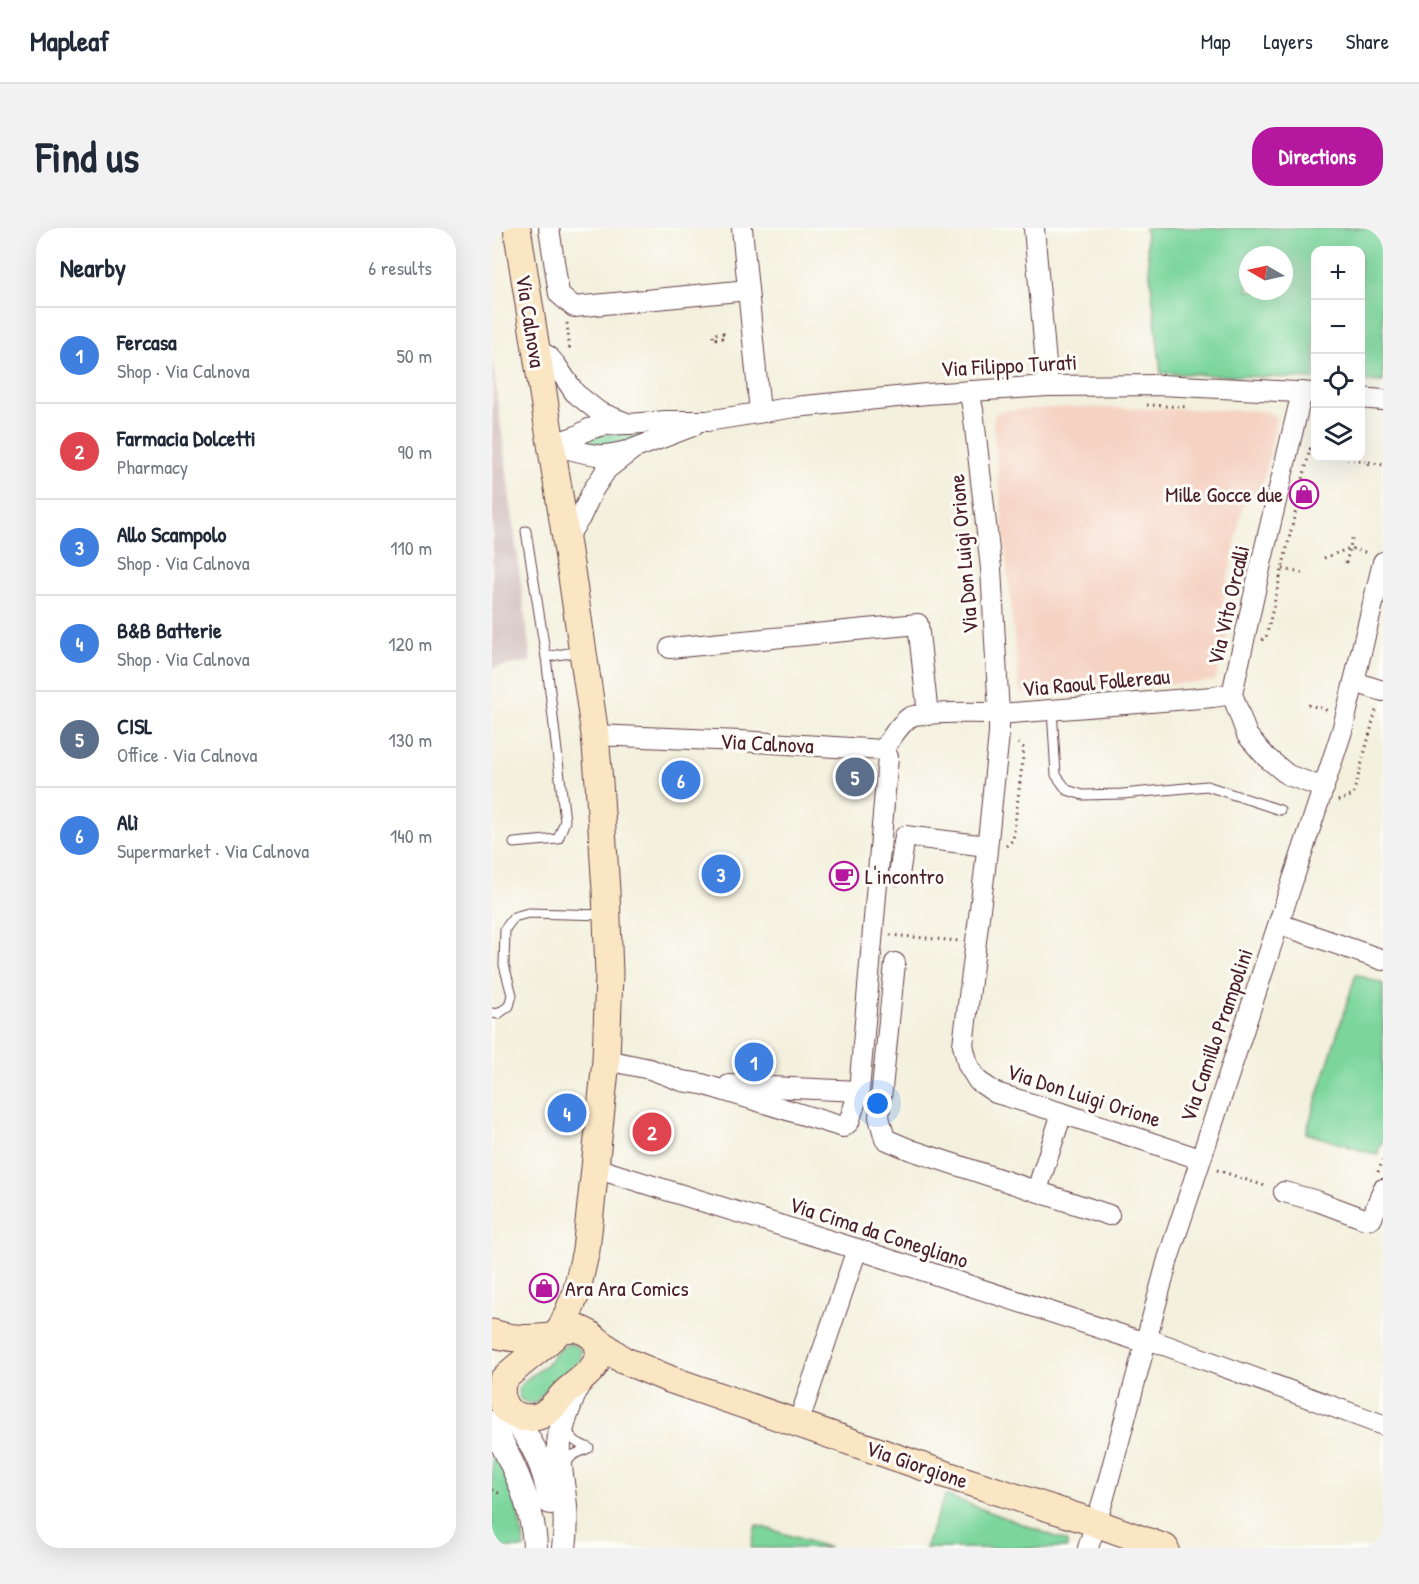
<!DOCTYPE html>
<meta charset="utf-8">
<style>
body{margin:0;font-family:"Patrick Hand",sans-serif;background:#f2f2f3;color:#1f2937}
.controls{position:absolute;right:18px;top:18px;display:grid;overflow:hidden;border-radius:12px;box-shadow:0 6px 24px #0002}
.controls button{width:54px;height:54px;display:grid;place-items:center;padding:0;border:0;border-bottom:2px solid #e0e1e3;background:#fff;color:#1f2937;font:30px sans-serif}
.compass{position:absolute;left:747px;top:18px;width:54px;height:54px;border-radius:50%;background:#fff;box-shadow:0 6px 24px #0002;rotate:279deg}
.you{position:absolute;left:386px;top:876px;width:21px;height:21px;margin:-15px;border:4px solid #fff;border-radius:50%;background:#1a73e8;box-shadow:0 0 0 9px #1a73e833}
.badge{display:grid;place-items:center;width:39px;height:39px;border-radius:50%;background:#b5179e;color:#fff;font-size:20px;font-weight:700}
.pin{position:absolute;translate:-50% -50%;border:3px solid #fff;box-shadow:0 2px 6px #0006}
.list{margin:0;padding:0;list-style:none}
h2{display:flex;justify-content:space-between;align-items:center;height:78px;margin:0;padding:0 24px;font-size:26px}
h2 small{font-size:20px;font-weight:400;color:#747a83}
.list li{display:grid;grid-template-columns:39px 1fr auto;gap:18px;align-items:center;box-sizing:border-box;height:96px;padding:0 24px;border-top:2px solid #e0e1e3}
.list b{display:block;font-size:22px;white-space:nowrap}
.list p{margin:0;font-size:20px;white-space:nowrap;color:#747a83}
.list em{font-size:20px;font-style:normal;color:#747a83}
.icon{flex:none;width:33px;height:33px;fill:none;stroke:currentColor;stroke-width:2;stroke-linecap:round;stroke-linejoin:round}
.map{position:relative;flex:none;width:891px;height:1320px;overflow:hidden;border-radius:24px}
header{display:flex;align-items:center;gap:36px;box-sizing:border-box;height:84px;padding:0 30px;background:#fff;border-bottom:2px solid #e0e1e3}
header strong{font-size:28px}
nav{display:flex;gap:33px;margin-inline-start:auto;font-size:21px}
.intro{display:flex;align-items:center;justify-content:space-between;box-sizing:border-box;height:144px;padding:0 36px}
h1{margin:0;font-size:42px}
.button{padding:15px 27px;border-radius:24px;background:#b5179e;color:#fff;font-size:21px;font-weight:700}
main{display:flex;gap:36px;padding:0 36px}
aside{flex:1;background:#fff;border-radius:24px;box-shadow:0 6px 24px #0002}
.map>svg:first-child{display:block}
.built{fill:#f5d2c2}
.industrial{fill:#d1bfbd}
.green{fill:#7cd69c;stroke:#637a64;stroke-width:1.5;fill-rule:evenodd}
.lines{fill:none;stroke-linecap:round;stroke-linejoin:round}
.service-casing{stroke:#633e46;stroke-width:11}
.minor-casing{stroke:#633e46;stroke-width:22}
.tertiary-casing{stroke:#633e46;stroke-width:26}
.secondary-casing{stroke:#633e46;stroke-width:29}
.path{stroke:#633e46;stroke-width:3;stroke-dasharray:1.5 4.5;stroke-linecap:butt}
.service{stroke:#fff;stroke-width:9}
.minor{stroke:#fff;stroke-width:20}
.tertiary{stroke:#fff;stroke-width:24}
.secondary{stroke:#fbe6c4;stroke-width:27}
.labels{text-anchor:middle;stroke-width:6;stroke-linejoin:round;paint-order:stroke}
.street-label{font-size:22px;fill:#4a1f2b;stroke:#fdfcf7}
.poi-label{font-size:22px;fill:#4a1f2b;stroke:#fdfcf7;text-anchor:start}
</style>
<header>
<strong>Mapleaf</strong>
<nav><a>Map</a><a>Layers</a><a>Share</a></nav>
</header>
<div class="intro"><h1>Find us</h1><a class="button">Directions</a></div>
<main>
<aside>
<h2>Nearby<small>6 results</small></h2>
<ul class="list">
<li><span class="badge" style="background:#3f7fe0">1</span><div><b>Fercasa</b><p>Shop · Via Calnova</p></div><em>50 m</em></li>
<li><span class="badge" style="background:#e0444e">2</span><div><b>Farmacia Dolcetti</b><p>Pharmacy</p></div><em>90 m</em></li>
<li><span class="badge" style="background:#3f7fe0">3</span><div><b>Allo Scampolo</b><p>Shop · Via Calnova</p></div><em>110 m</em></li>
<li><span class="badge" style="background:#3f7fe0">4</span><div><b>B&amp;B Batterie</b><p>Shop · Via Calnova</p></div><em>120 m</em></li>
<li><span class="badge" style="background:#5c6f8a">5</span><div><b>CISL</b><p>Office · Via Calnova</p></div><em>130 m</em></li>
<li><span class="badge" style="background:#3f7fe0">6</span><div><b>Alì</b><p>Supermarket · Via Calnova</p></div><em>140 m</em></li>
</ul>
</aside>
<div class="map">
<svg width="891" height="1320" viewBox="0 0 891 1320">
<rect width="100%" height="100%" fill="#fdfcf7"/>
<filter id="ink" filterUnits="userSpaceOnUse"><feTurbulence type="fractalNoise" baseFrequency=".0167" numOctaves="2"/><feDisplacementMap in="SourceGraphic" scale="12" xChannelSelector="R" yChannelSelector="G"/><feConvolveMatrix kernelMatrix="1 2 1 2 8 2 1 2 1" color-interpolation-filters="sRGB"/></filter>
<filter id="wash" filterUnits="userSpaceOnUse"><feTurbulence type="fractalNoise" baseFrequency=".008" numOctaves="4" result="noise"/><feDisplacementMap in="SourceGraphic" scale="24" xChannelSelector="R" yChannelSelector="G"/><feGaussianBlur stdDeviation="1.35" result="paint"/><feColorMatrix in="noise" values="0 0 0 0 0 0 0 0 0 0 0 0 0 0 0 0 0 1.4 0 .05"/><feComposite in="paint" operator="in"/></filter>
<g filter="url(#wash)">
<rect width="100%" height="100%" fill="#f3f0dd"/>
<polygon class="built" points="580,179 774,183 784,189 784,194 769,266 757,269 751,277 728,388 728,395 736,403 724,449 722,453 540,465 531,465 527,459 501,193 503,186 508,183"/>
<polygon class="industrial" points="0,128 39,434 0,440"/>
<g class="green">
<path d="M653 0H891V154L869 153 868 22H824L823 151 669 145ZM756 27H792V63H756Z"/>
<polygon points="156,202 156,206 119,221 84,216 96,208"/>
<polygon points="864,746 891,756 891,910 885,927 814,905"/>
<path d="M76 1116 85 1118 89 1122V1132L67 1149 53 1163 43 1175C37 1175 30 1175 27 1168 21 1156 44 1146 52 1138 61 1131 66 1121 76 1116Z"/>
<polygon points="0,1219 20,1257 33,1320 0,1320"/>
<polygon points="453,1267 572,1312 575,1314 575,1320 433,1320"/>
<polygon points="264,1297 338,1320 259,1320"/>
</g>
</g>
<g filter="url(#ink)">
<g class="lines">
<g class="service-casing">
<g id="service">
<polyline points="34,303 54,429 88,423"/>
<polyline points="560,481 564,547 575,562 591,567 630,566 715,558 788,582"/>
<polyline points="22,615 66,611 73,593 54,429"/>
<polyline points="0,785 6,786 17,778 20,767 12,737 13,701 22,689 36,685 113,687"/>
<path d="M72 1237 81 1227 97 1220C87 1216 80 1213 75 1202"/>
</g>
</g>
<g class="minor-casing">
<g id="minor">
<polyline points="57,0 67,66 82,79 256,62"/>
<polyline points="250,0 268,184"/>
<polyline points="542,0 556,158"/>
<polyline points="43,121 56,128 64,137 83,165 107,184 137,196 174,193 215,193 303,179 435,166 556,158 669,157 824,165"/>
<polyline points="477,163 481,182 499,340 507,486 507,506 493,641 471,817 476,837 486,853 504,865 570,885 708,931"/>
<polyline points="810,164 769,336 740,466 755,507 774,529 796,547 832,560"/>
<polyline points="868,170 891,172"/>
<path d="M58 217C75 219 90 226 106 227 116 228 125 225 135 223"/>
<polyline points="59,217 85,208 97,201 112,197 134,196"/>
<polyline points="74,310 88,290 101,262 115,241 141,221 201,198"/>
<polyline points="178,420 426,396 436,487"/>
<polyline points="862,454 891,463"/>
<polyline points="103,507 248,513 391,522 396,529 367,863 357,894 351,899 210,856 190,853 158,841 114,832"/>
<path d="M391 522C400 510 406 497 418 489 427 484 494 484 507 486L721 469 740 466"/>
<polyline points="407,647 413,608 495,618"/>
<polyline points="787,696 891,732"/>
<polyline points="403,735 387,889 393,911 419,922 617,987"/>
<polyline points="237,857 367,863"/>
<polyline points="103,940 365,1021 654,1115"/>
<polyline points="545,962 570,885"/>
<polyline points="792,964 825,973 873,991 880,990 891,961"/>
<polyline points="656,1111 891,1197"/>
<polyline points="306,1196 365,1021"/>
<polyline points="596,1320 612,1269 676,1031 850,503 891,334"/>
</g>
</g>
<g class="tertiary-casing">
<g id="tertiary">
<path d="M20 1186C41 1217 53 1236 58 1274"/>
<path d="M0 1195C19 1233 42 1277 43 1320"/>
<path d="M72 1320C74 1306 74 1292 73 1278 71 1257 66 1237 67 1216 69 1195 79 1173 87 1153"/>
</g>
</g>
<g class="secondary-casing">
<g id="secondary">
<polyline points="25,0 80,349 103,507 107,554 114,663 117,746 114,832 103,940 94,1022 84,1066 69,1101"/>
<path d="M84 1100C95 1104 105 1108 107 1121 109 1140 87 1152 75 1163 66 1171 59 1184 47 1188 42 1190 34 1190 29 1189 9 1183 8 1171 10 1153 27 1135 49 1122 66 1104L69 1101Z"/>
<path d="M0 1105C20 1112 40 1111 61 1109"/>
<polyline points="105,1112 131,1132 177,1151 452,1246 604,1295 673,1320"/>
</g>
</g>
<g class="path">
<polyline points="75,95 78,124"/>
<polygon points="231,105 232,110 221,111 221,106"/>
<polyline points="655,177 696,179"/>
<polyline points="855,230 877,234 876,238"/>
<polyline points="877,234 891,237"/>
<polyline points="832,330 858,320 876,325"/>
<polyline points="854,335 861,307"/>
<polyline points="791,341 810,345"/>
<polyline points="770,412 774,410 818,221 824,222"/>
<polyline points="816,477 833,481 836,484"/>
<polyline points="846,573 861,567 885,479"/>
<polyline points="514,618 521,612 532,520 523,513"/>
<polyline points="398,707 467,713"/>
<polyline points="725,942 776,959"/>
<polyline points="886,944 891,932"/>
<polyline points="0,1262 9,1266"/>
</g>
<use href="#service" class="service"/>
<use href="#minor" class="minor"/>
<use href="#tertiary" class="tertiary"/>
<use href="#secondary" class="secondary"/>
</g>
</g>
<defs>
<g id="shop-ring" transform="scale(1.5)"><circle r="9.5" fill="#fdfcf7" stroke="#b5179e" stroke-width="1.5"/><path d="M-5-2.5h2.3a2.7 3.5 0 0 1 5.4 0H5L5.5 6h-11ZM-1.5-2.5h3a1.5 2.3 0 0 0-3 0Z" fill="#b5179e"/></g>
<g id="cafe-ring" transform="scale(1.5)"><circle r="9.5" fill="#fdfcf7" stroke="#b5179e" stroke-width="1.5"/><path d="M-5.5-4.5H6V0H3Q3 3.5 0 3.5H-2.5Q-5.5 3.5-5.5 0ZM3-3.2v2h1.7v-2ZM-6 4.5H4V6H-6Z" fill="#b5179e"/></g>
</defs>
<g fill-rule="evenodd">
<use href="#shop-ring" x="812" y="266"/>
<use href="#cafe-ring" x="352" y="648"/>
<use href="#shop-ring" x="52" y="1060"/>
</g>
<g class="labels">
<g class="street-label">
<text transform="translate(39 93) rotate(81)" y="8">Via Calnova</text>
<text transform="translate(517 137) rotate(-3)" y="8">Via Filippo Turati</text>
<text transform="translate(471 326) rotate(-95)" y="8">Via Don Luigi Orione</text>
<text transform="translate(736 377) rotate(-77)" y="8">Via Vito Orcalli</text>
<text transform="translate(604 454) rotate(-5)" y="8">Via Raoul Follereau</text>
<text transform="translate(275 515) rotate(3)" y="8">Via Calnova</text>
<text transform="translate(724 807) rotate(-71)" y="8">Via Camillo Prampolini</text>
<text transform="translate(592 867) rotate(18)" y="8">Via Don Luigi Orione</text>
<text transform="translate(387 1004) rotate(18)" y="8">Via Cima da Conegliano</text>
<text transform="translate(425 1236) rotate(19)" y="8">Via Giorgione</text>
</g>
<g class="poi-label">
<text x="791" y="274" text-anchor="end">Mille Gocce due</text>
<text x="373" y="656">L'incontro</text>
<text x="73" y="1068">Ara Ara Comics</text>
</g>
</g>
</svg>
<div class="controls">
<button>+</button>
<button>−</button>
<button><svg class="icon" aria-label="locate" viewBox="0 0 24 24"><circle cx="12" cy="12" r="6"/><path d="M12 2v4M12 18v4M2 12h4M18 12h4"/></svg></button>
<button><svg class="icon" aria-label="layers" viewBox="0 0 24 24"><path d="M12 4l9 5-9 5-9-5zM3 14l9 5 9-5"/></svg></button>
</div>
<svg class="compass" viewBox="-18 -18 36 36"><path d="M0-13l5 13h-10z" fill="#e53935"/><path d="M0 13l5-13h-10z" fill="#747a83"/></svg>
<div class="you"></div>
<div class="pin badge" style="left:262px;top:834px;background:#3f7fe0">1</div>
<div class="pin badge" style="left:160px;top:904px;background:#e0444e">2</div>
<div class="pin badge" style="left:229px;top:646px;background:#3f7fe0">3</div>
<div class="pin badge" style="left:75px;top:885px;background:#3f7fe0">4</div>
<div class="pin badge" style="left:363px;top:549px;background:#5c6f8a">5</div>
<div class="pin badge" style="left:189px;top:552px;background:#3f7fe0">6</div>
</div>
</main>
